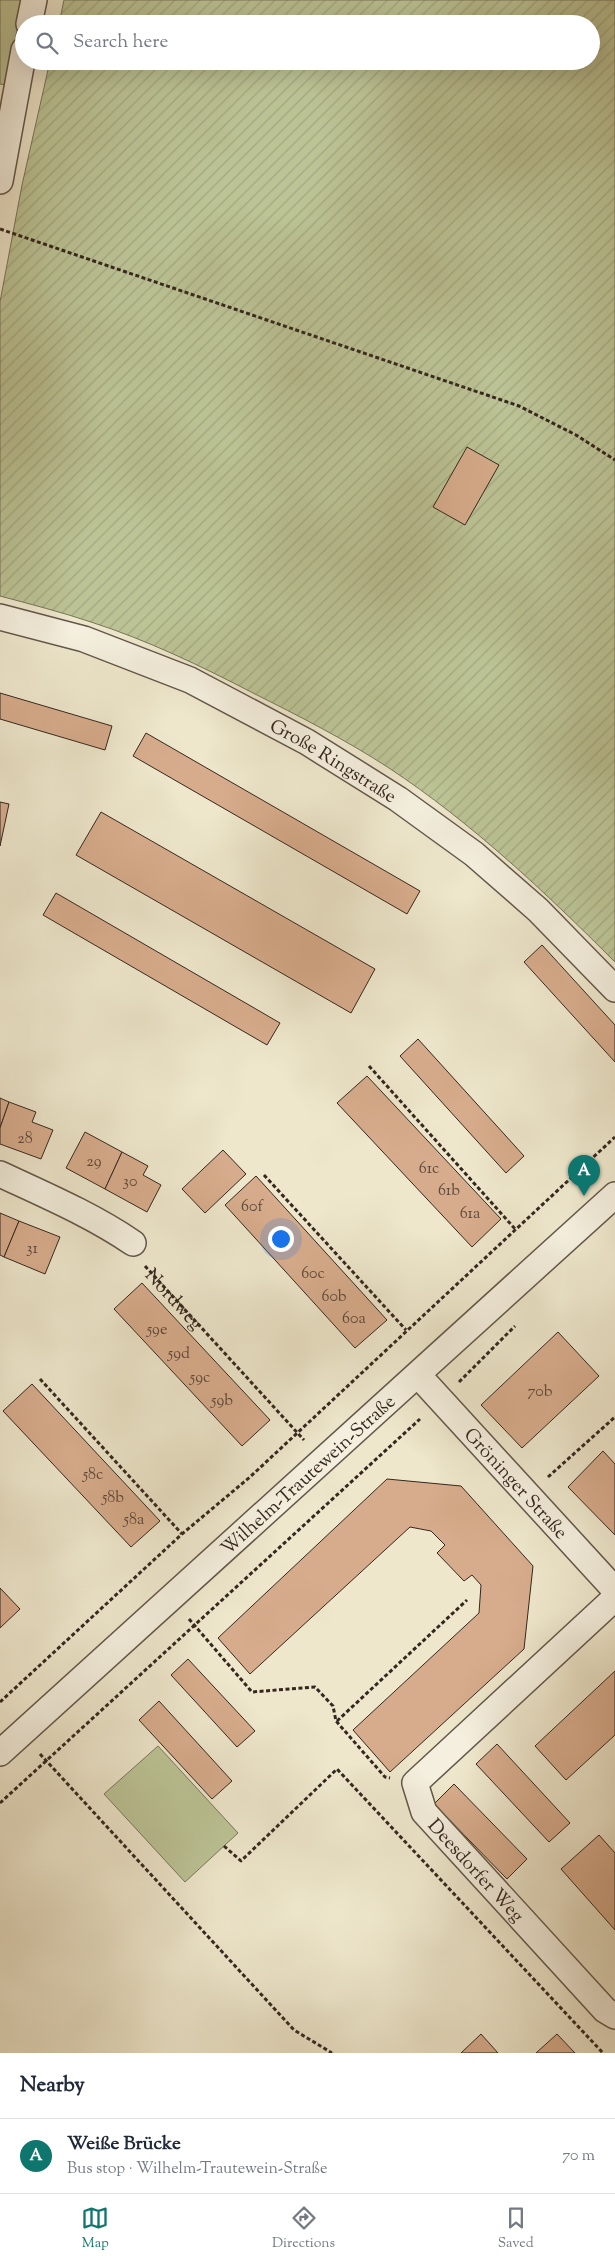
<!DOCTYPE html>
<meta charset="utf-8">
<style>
body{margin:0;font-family:"Sorts Mill Goudy",serif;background:#f2f2f3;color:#1f2937}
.you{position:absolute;left:280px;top:1238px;width:18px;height:18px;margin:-12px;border:4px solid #fff;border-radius:50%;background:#1a73e8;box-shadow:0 0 0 8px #1a73e833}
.badge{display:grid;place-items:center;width:32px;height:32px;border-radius:50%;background:#0f766e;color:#fff;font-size:16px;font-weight:700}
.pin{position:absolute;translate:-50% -41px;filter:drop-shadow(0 1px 2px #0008)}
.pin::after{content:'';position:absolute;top:26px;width:18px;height:15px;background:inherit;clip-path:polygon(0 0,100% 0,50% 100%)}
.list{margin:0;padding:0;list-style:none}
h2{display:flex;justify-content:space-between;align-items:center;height:65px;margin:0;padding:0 20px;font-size:21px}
h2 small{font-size:16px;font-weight:400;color:#747a83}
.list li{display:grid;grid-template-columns:32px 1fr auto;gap:15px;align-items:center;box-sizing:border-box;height:75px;padding:0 20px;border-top:1px solid #e0e1e3}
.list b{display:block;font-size:19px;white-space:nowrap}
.list p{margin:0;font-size:16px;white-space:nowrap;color:#747a83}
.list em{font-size:16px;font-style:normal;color:#747a83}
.icon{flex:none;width:28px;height:28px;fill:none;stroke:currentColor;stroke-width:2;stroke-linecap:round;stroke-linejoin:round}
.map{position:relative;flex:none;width:615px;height:2053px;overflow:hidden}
.search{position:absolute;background:#fff;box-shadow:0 5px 20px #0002;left:15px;right:15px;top:15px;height:55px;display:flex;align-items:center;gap:12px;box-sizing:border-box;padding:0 18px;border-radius:28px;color:#747a83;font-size:19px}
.sheet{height:140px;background:#fff}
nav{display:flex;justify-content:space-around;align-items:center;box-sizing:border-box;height:70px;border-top:1px solid #e0e1e3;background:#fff;font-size:14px;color:#747a83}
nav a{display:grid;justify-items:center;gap:2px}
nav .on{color:#0f766e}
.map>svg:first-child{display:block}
.grass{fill:#bcc496;stroke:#78765a}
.garden{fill:url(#garden-furrows);stroke:#78765a}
.building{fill:#d7ac8c;stroke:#35271f}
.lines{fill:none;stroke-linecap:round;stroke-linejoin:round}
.street-casing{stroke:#63574a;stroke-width:28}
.path{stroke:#35271f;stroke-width:3;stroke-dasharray:4 2.5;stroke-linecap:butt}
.street{stroke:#f4efde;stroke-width:25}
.labels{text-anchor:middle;stroke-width:4;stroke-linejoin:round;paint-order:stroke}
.number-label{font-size:16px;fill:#5e483a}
.street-label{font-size:19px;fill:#35271f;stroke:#f4efde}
</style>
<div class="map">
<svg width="615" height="2053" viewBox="0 0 615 2053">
<defs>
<pattern id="garden-furrows" width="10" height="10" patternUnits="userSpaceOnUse" patternTransform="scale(1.25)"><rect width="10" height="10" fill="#bcc496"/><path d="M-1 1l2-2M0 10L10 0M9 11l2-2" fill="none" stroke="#a2a881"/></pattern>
</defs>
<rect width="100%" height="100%" fill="#eee7cc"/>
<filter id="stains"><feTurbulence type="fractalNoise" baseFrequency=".004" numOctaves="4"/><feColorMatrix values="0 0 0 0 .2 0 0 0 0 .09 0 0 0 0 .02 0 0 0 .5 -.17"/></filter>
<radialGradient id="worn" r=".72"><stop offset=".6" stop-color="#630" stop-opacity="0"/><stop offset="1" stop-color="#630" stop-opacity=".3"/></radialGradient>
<g class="grass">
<polygon points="0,0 23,0 6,85 0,84"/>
<polygon points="158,1746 238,1833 185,1882 104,1794"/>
</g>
<path class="garden" d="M64 0H615V962C545 892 472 823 389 768 346 740 299 716 253 693 201 666 147 640 91 622 61 612 30 604 0 596V302L22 185 50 61H591V24H59Z"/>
<g class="building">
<polygon points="467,447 499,465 465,525 433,507"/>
<polygon points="0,693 112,726 105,750 0,719"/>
<polygon points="146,733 420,891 407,914 133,756"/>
<polygon points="0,802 9,804 0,846"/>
<polygon points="101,812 375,969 351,1013 76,855"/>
<polygon points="56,893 280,1023 267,1045 43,915"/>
<polygon points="542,945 615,1025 615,1062 524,962"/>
<polygon points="418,1039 524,1156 506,1173 400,1056"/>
<polygon points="367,1076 501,1219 472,1247 337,1103"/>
<polygon points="0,1098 9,1102 0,1128"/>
<polygon points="9,1102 36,1112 32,1122 53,1130 41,1159 0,1144 0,1128"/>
<polygon points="85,1132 122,1152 105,1189 66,1168"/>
<polygon points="223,1150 246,1174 205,1213 182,1189"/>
<polygon points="122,1152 148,1166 143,1175 161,1185 147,1212 105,1189"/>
<polygon points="256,1176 387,1320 355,1348 225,1205"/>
<polygon points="0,1213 19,1221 4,1257 0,1255"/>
<polygon points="19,1221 60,1237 45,1274 4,1257"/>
<polygon points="142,1283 270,1420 242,1446 114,1309"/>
<polygon points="558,1332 599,1376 522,1448 481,1405"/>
<polygon points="32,1384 160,1521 131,1547 3,1411"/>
<polygon points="603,1451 615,1464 615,1535 568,1487"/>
<polygon points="387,1479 461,1486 533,1566 524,1649 390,1772 353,1730 479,1613 481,1585 472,1575 464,1581 437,1553 445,1545 431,1531 410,1527 250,1674 218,1638"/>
<polygon points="0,1588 20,1609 0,1628"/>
<polygon points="188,1659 255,1731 237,1747 171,1675"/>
<polygon points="615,1671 615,1735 566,1780 535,1746"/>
<polygon points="159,1701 232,1781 212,1799 139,1720"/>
<polygon points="497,1744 570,1823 549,1842 476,1764"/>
<polygon points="454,1784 527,1859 507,1879 434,1804"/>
<polygon points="599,1835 615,1853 615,1930 561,1869"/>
<polygon points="481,2034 498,2053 461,2053"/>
<polygon points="557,2034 575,2053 536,2053"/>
</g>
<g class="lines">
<g class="street-casing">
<g id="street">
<polyline points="29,24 34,0"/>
<polyline points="0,181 24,50"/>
<path id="s2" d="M0 617 84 639 190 680 307 742 398 799 474 854 538 910 615 989"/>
<path d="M0 1174C45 1195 92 1215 133 1243"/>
<path id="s3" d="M418 1375 615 1590"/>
<path id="s4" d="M615 1598 415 1783 424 1812 605 2010 615 2016"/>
<path id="s5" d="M0 1753 615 1195"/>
</g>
</g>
<g class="path">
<polyline points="0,229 519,406 576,435 615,460"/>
<polyline points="369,1066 516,1230"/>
<polyline points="264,1175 406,1330"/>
<path id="s1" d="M145 1266 304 1440"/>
<polyline points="40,1379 182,1534"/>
<polyline points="459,1382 515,1326"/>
<polyline points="548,1477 615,1417"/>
<polyline points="189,1619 252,1692 315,1687 333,1706 336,1721 385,1777 390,1778"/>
<polyline points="0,1702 182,1534 250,1477 615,1137"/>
<polyline points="337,1721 467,1600"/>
<polyline points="40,1754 294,2030 332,2053"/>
<polyline points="0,1803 420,1419"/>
<polyline points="224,1846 241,1861 337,1769 603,2053"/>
</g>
<use href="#street" class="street"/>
</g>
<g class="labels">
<g class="number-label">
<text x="25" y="1143">28</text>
<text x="94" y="1166">29</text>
<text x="429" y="1173">61c</text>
<text x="130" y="1186">30</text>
<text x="449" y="1195">61b</text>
<text x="252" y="1211">60f</text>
<text x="470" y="1218">61a</text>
<text x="32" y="1253">31</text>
<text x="313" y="1278">60c</text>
<text x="334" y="1301">60b</text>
<text x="354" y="1323">60a</text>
<text x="157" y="1334">59e</text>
<text x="179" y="1358">59d</text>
<text x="200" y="1382">59c</text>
<text x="540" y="1396">70b</text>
<text x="222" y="1405">59b</text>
<text x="93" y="1479">58c</text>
<text x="113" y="1502">58b</text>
<text x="134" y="1524">58a</text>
</g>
<g class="street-label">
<text dy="7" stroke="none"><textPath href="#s2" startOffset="365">Große Ringstraße</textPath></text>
<text dy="7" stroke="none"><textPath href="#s1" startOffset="44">Nordweg</textPath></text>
<text dy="7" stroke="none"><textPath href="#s5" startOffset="415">Wilhelm-Trautewein-Straße</textPath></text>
<text dy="7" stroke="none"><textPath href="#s3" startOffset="146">Gröninger Straße</textPath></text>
<text dy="7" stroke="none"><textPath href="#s4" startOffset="381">Deesdorfer Weg</textPath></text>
</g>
</g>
<rect width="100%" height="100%" filter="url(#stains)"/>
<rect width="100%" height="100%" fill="url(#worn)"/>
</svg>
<div class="you"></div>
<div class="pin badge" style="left:584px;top:1196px">A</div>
<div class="search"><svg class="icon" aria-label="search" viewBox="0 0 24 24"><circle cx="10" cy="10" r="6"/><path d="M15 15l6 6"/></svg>Search here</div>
</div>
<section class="sheet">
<h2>Nearby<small></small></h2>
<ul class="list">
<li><span class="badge">A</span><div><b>Weiße Brücke</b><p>Bus stop · Wilhelm-Trautewein-Straße</p></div><em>70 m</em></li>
</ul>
</section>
<nav>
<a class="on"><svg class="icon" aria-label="map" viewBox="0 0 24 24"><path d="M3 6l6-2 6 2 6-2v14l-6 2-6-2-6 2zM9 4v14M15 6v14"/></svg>Map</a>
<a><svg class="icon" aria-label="directions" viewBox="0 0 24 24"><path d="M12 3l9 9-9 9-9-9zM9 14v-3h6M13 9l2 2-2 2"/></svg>Directions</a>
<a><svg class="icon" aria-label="saved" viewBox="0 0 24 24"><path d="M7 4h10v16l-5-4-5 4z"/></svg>Saved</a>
</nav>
